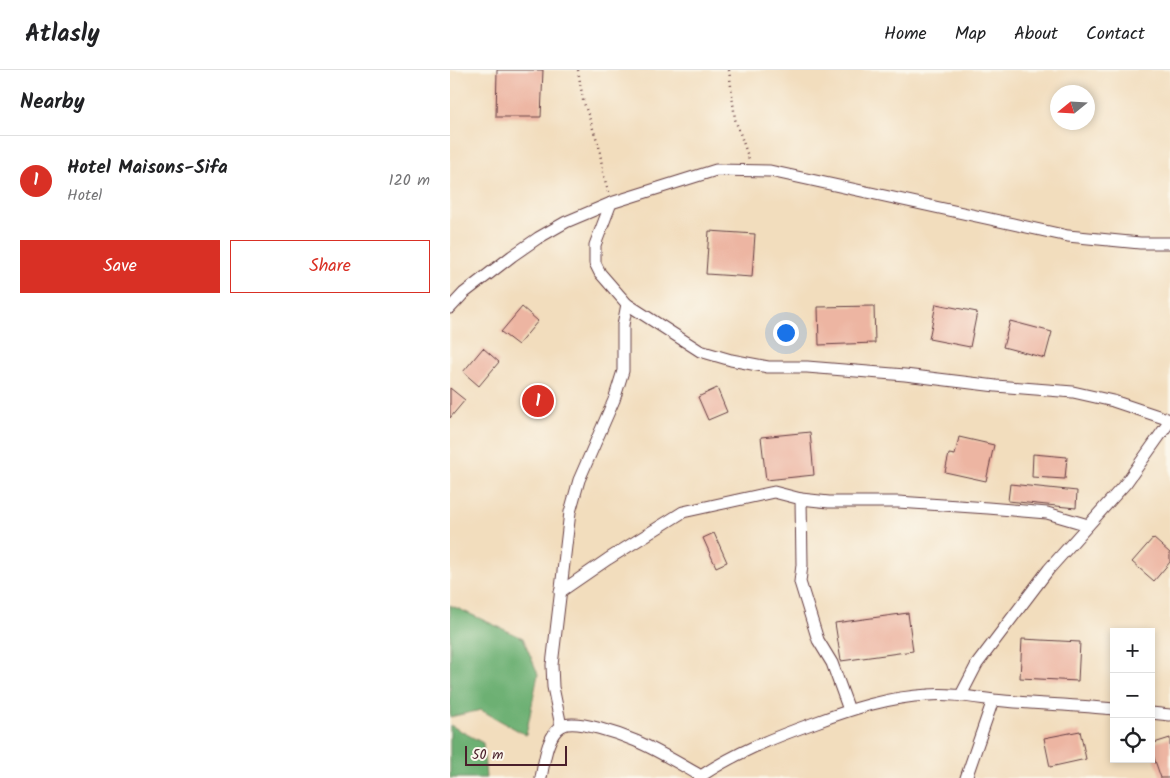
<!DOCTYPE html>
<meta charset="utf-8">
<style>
body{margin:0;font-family:Kalam,sans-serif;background:#f2f2f2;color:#202124}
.controls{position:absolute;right:15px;bottom:15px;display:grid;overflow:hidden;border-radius:0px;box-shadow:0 2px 8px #0003}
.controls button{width:45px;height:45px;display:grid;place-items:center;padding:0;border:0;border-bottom:1px solid #e0e0e0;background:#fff;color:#202124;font:25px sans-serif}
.compass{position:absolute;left:600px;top:15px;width:45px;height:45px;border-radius:50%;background:#fff;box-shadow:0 2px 8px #0003;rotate:252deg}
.scale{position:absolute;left:15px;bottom:12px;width:102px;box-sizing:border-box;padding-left:5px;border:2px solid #4a1f2b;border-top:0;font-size:14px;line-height:18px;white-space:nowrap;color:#4a1f2b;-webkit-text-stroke:4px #fbf7ec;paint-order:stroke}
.you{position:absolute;left:335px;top:262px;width:18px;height:18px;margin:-12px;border:4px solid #fff;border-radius:50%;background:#1a73e8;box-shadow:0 0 0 8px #1a73e833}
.badge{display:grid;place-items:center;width:32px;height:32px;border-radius:50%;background:#d93025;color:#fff;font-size:16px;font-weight:700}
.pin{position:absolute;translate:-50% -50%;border:2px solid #fff;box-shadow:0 1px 5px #0006}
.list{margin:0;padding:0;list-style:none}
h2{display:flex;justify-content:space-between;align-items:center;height:65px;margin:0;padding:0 20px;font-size:21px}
h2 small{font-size:16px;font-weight:400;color:#757577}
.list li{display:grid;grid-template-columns:32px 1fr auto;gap:15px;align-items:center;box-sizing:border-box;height:90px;padding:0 20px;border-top:1px solid #e0e0e0}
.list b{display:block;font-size:19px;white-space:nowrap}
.list p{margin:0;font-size:16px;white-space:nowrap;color:#757577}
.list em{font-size:16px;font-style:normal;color:#757577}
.actions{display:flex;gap:10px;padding:15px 20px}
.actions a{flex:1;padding:11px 0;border:1px solid #d93025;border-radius:0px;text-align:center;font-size:18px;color:#d93025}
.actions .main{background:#d93025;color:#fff}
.icon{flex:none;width:28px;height:28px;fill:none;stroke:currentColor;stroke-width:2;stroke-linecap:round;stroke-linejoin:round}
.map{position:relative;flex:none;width:720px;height:708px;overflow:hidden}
header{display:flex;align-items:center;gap:30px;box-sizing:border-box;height:70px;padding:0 25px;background:#fff;border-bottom:1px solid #e0e0e0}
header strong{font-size:24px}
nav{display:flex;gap:28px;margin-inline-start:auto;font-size:18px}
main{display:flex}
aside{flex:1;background:#fff}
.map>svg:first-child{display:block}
.forest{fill:#6db073;stroke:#5c684f}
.building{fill:#edb5a2}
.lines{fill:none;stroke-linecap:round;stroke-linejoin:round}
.minor-casing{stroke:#633c41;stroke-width:13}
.path{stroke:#633c41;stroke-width:2.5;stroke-dasharray:1 4;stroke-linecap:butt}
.minor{stroke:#fff;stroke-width:11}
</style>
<header>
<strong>Atlasly</strong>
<nav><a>Home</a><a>Map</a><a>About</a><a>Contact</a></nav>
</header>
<main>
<aside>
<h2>Nearby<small></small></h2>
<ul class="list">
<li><span class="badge">1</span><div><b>Hotel Maisons-Sifa</b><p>Hotel</p></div><em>120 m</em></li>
</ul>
<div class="actions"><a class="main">Save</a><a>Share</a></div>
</aside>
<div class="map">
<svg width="720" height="708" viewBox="0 0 720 708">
<rect width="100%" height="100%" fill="#fbf7ec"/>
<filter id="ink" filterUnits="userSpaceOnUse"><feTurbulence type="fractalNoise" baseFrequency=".02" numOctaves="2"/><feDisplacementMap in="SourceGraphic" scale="10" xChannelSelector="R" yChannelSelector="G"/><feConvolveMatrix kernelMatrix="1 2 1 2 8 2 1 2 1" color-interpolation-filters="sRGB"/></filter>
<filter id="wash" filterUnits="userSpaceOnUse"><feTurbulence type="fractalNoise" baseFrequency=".0096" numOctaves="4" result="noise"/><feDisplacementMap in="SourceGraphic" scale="20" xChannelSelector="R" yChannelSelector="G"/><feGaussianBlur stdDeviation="1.12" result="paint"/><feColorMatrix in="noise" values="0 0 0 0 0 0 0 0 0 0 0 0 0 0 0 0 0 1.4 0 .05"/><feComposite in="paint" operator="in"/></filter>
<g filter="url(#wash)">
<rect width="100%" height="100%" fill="#f2ddbd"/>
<g class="forest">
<polygon points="0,535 73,568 88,604 76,665 31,640 0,647"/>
<polygon points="0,655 33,673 36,708 0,708"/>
</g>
<g id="blocks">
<g class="building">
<polygon points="47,0 93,0 91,47 46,47"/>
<polygon points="259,161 305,164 302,207 256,204"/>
<polygon points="486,234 527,242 520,277 479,269"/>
<polygon points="424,236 425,273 369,275 368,237"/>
<polygon points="72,237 88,251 68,275 51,262"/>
<polygon points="560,251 602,262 595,288 553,277"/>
<polygon points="33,278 49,292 29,316 13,302"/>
<polygon points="0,318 15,330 0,348"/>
<polygon points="267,318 277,342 258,350 248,327"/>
<polygon points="360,362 364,405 316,410 311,367"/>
<polygon points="509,367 544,375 536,411 495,402 499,384 505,385"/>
<polygon points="583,384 617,387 615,409 582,407"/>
<polygon points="560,414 627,421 626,438 558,431"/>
<polygon points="264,463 277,492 266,497 253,468"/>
<polygon points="703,468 720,483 720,492 704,511 682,492"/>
<polygon points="458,543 463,581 391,591 385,553"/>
<polygon points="572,569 630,572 628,611 570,608"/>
<polygon points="630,661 636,689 600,697 594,668"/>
<polygon points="720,668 720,708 711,708 701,679 701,674"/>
</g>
</g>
</g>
<g filter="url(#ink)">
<use href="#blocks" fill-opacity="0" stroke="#633c41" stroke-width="1"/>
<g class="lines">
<g class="minor-casing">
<g id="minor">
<polyline points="161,133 145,175 145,193 150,203 177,234 250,281 281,290 318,297 357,297 455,305 546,316 623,322 663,331 720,350"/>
<polyline points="0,238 14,223 62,186 88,168 116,152 161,133 266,100 320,101 618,166 690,173 720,173"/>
<polyline points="351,429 379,432 448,432 538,438 597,443 638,455"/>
<polyline points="110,522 158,489 233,442 324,422 351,429 352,495 350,512 368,570 382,593 399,640"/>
<polyline points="511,625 527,594 599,499 676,413 720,351"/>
<polyline points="701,643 720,645"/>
<polyline points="111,656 103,617 102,595 120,442 129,410 164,330 173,301 173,255 177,234"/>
<path d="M91 708C94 693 97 664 112 656 125 648 172 665 186 671 209 681 230 694 251 706"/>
<path d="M251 708V706C287 682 325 667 364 653 401 639 439 627 478 625 500 623 521 627 543 630 583 634 623 635 664 639"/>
<polyline points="516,708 543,630"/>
</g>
</g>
<g class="path">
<polyline points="128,0 133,30 149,76 153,102 158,122"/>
<polyline points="279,0 285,49 299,89"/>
</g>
<use href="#minor" class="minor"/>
</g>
</g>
</svg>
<div class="controls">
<button>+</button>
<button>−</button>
<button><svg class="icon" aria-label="locate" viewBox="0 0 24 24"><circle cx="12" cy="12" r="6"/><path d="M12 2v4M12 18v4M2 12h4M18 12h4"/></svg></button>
</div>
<svg class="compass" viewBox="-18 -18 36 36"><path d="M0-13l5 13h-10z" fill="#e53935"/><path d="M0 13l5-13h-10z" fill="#757577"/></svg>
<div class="scale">50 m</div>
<div class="you"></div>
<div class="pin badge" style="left:88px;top:331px">1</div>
</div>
</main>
